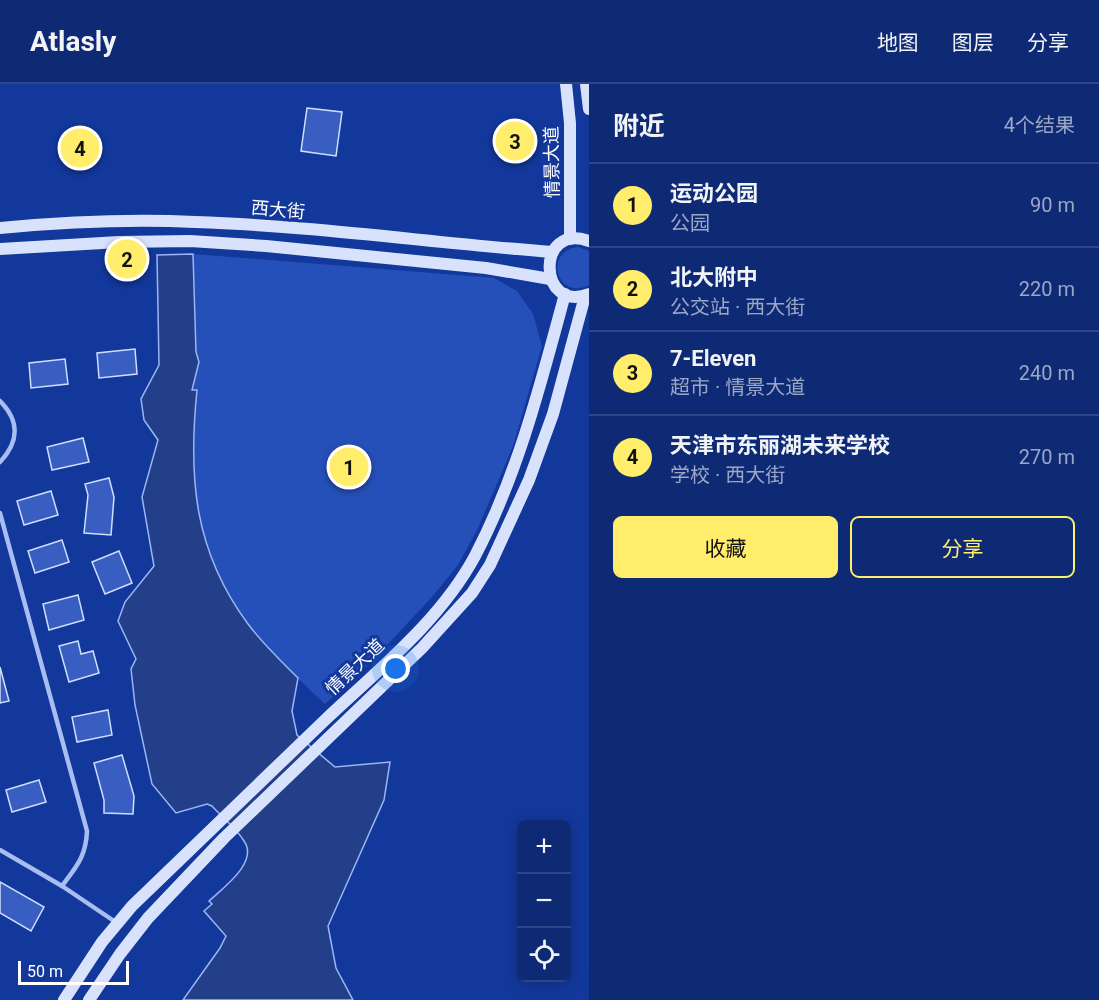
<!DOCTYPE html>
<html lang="zh">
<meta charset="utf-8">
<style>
body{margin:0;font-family:Roboto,"Noto Sans SC",sans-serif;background:#1c367c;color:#f1f3f6}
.controls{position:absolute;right:18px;bottom:18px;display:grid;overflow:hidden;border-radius:9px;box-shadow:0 3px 15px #0003}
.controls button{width:54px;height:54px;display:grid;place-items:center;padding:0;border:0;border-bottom:2px solid #2e4686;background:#0e2a74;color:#f1f3f6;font:30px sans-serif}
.scale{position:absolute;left:18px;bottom:15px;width:111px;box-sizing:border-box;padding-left:6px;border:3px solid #fff;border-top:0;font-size:16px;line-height:21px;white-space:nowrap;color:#fff;-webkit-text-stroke:4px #13389b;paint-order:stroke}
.you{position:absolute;left:396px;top:585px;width:21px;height:21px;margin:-15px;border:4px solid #fff;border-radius:50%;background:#1a73e8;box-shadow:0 0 0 9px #1a73e833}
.badge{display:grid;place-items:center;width:39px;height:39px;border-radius:50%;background:#ffed6b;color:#111;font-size:20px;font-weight:700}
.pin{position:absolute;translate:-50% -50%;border:3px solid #fff;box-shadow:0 2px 6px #0006}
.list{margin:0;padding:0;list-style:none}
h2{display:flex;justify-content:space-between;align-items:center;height:78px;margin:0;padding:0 24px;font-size:26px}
h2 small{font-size:20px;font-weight:400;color:#9ba7c5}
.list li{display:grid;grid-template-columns:39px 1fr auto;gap:18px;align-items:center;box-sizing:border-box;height:84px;padding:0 24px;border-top:2px solid #2e4686}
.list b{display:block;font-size:22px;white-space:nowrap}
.list p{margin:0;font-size:20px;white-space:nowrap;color:#9ba7c5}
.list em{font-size:20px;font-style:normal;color:#9ba7c5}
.actions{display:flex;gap:12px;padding:18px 24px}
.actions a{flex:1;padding:14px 0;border:2px solid #ffed6b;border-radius:9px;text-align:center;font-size:21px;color:#ffed6b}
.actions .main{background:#ffed6b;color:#111}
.icon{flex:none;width:33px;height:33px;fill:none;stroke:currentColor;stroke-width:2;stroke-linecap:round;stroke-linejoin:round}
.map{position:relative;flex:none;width:589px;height:916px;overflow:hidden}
header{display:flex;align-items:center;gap:36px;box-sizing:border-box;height:84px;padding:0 30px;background:#0e2a74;border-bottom:2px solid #2e4686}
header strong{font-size:28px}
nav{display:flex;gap:33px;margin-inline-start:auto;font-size:21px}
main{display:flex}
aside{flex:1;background:#0e2a74}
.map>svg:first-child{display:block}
.green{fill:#2650b9}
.water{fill:#243f8a;stroke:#9ab6f6;stroke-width:1.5}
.building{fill:#385ec1;stroke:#d1ddfd;stroke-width:1.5}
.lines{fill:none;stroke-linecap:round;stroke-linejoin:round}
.lane{stroke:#a8bef3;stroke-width:4.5}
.secondary{stroke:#d8e2fd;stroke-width:12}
.labels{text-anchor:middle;stroke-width:6;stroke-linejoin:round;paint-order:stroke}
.street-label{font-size:18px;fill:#fff;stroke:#13389b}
</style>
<header>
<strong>Atlasly</strong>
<nav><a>地图</a><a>图层</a><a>分享</a></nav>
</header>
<main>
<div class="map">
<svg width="589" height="916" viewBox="0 0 589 916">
<rect width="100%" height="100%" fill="#13389b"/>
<g class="green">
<path d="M578 163 589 167V201C558 217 542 168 578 163Z"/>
<path d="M193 170 494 194 517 207 533 230 542 262 513 362 478 444 458 481 432 513 372 577 325 620C299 595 271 570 249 541 208 487 189 419 192 352 193 337 195 321 197 306L192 307 199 278 196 268Z"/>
</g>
<path class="water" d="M193 170 196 268 199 278 192 306H197C188 394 194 467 248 540 263 560 281 577 298 594L292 627 297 651 335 683 390 678 384 716 328 842 336 884 353 916H183L220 864 226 852 204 827 212 820 209 817C223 804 259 778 244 757 236 744 222 733 212 722L207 720 176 729 152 700 135 621 131 585 136 575 118 537 125 518 154 482 142 413 158 356 144 336 141 315 159 281 157 171Z"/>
<g class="building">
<polygon points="307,24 342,28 336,72 301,67"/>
<polygon points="135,265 137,290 99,294 97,269"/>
<polygon points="65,275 68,300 31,304 29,279"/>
<polygon points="83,354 89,378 52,386 47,363"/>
<polygon points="109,394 114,413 111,451 84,449 88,411 85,400"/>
<polygon points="51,407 58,431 24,441 17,417"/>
<polygon points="62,456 69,478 35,489 28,467"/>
<polygon points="119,467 132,499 105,510 92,478"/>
<polygon points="78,511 84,536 49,546 43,520"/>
<polygon points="78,557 81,570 93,567 99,589 69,598 59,562"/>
<polygon points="0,583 9,617 0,619"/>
<polygon points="108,626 112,651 77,658 72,633"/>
<polygon points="122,671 134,712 133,730 104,729 104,716 94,679"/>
<polygon points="39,696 46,718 12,728 6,706"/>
<polygon points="0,798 44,823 31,847 0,829"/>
</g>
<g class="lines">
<g class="lane">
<path d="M0 317C20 337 19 358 0 378"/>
<path d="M0 429 87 747C86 773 76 783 62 802"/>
<polyline points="0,766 62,802 117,839"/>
</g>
<g class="secondary">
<polyline points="566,0 570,39 570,155"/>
<polyline points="586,0 589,25"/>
<path d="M0 144C65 138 130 135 195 138 314 142 433 159 552 168"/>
<path d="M589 157C535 138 538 230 589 210"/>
<polyline points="0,165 119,158 190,157 266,162 486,184 550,195"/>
<path d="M64 916 102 858 132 822C196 760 260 698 325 636 378 586 440 537 475 472 518 390 541 299 565 210"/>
<polyline points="89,916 120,870 148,834 224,754 422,564 472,509 490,481 529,396 553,330 585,212"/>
</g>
</g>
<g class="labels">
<g class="street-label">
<text transform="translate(552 78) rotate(-91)" y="6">情景大道</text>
<text transform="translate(278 126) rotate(5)" y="6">西大街</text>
<text transform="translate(355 583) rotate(-43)" y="6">情景大道</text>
</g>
</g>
</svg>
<div class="controls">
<button>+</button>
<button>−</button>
<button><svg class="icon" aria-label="locate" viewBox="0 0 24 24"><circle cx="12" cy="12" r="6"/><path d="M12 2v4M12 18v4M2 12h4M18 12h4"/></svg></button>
</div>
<div class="scale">50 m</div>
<div class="you"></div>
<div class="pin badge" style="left:349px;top:383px">1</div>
<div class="pin badge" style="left:127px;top:175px">2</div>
<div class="pin badge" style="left:515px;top:57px">3</div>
<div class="pin badge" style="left:80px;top:64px">4</div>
</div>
<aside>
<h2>附近<small>4个结果</small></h2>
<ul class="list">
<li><span class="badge">1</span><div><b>运动公园</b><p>公园</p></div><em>90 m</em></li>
<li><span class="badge">2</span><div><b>北大附中</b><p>公交站 · 西大街</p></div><em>220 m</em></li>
<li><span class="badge">3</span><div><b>7-Eleven</b><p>超市 · 情景大道</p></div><em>240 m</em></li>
<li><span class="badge">4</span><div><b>天津市东丽湖未来学校</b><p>学校 · 西大街</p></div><em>270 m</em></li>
</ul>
<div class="actions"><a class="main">收藏</a><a>分享</a></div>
</aside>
</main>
